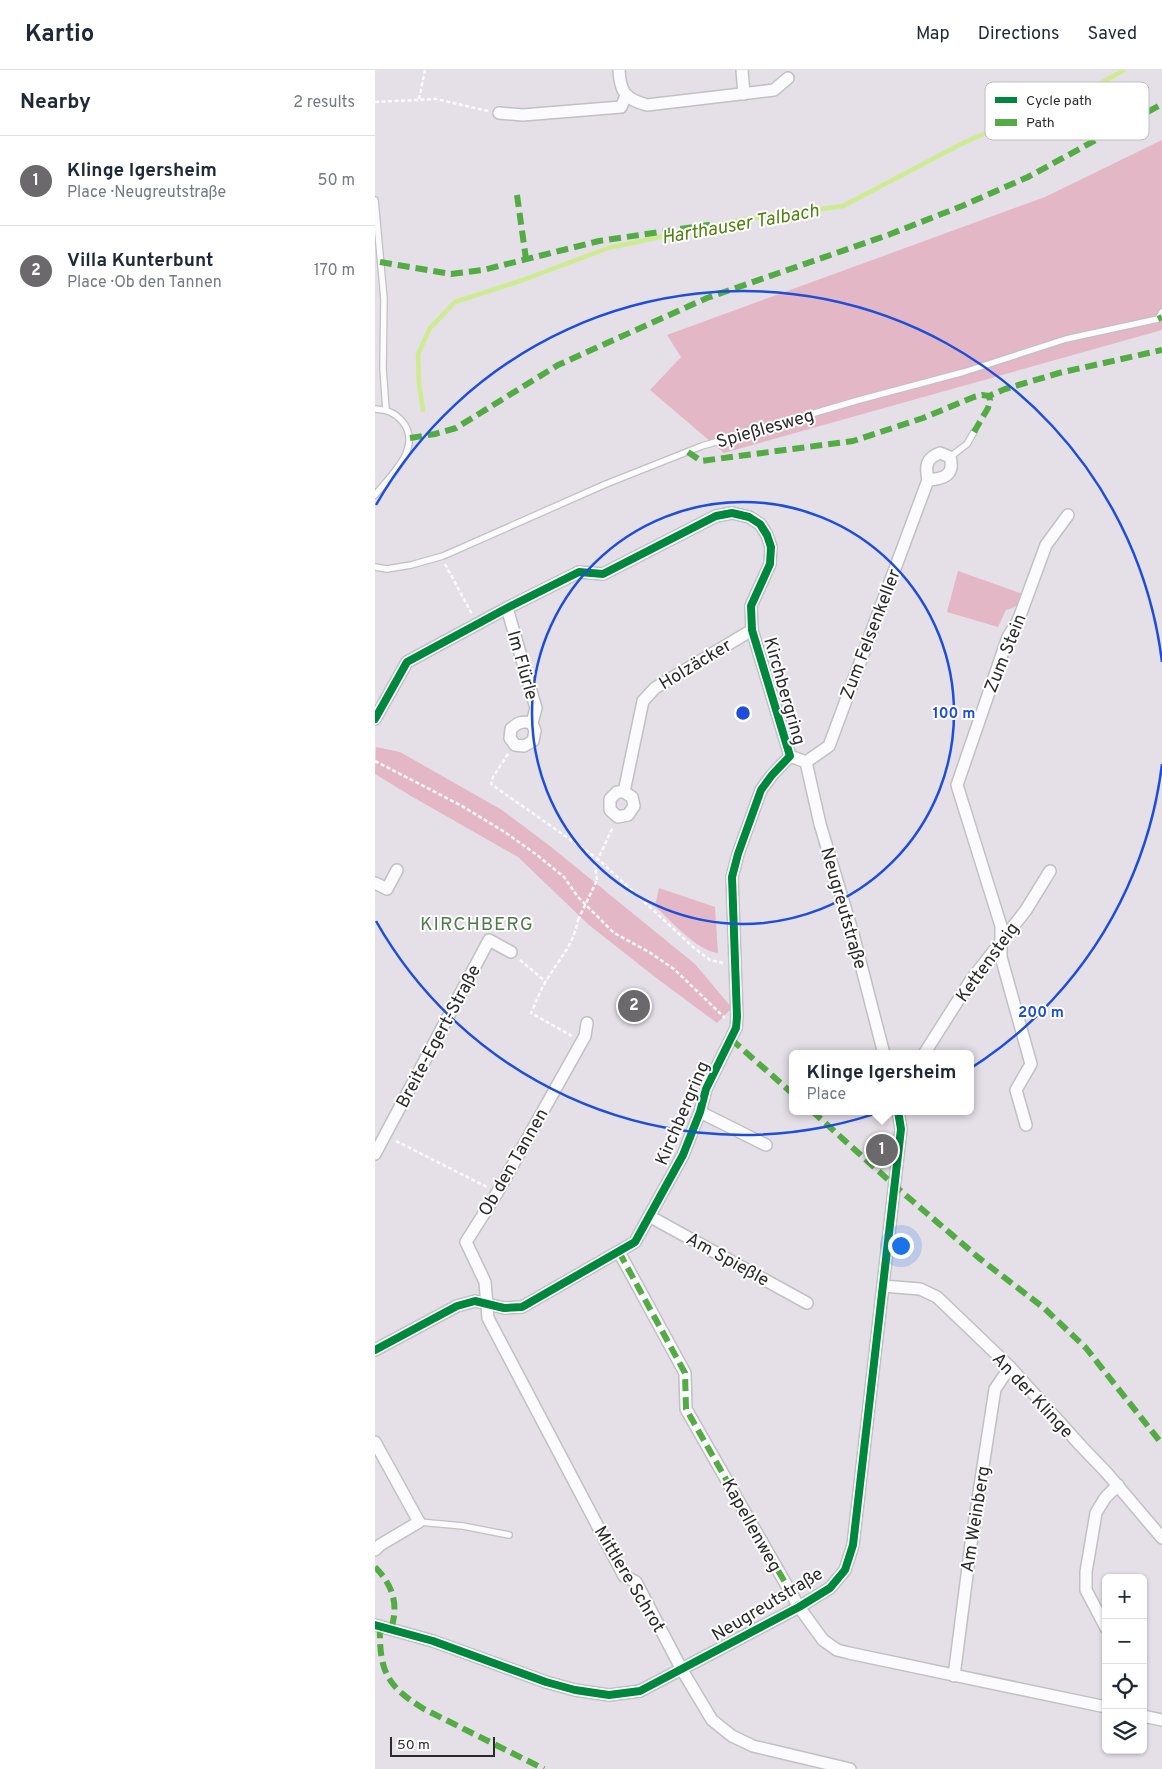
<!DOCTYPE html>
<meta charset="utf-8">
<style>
body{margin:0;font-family:Overpass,sans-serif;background:#f2f2f3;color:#1f2937}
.controls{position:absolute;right:15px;bottom:15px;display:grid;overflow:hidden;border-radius:8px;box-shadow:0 1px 4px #0004}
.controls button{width:45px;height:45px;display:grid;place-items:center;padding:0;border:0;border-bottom:1px solid #e0e1e3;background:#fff;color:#1f2937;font:25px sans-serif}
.scale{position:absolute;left:15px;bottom:12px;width:105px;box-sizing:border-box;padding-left:5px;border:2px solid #2a2a2a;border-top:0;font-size:14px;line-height:18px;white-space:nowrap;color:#2a2a2a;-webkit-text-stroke:4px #fff;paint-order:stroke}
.you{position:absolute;left:525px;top:1175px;width:18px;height:18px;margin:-12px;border:4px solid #fff;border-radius:50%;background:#1a73e8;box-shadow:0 0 0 8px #1a73e833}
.badge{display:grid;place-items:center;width:32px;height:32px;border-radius:50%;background:#6b696c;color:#fff;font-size:16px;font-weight:700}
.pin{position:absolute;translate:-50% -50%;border:2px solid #fff;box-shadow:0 1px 5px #0006}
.popup{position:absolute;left:414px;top:980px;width:185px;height:65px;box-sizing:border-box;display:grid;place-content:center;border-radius:8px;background:#fff;filter:drop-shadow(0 1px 4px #0005);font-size:16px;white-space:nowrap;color:#747a83}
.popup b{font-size:19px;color:#1f2937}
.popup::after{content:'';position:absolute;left:50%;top:100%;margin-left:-10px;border:10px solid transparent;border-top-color:#fff}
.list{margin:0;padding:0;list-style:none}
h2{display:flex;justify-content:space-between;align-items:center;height:65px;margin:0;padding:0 20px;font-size:21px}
h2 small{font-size:16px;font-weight:400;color:#747a83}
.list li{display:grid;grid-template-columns:32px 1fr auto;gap:15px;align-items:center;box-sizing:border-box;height:90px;padding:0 20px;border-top:1px solid #e0e1e3}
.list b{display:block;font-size:19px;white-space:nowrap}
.list p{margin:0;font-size:16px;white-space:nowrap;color:#747a83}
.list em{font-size:16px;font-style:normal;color:#747a83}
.icon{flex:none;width:28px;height:28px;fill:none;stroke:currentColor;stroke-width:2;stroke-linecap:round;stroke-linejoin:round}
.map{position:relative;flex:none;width:787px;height:1699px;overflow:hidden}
header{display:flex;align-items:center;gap:30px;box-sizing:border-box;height:70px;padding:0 25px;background:#fff;border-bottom:1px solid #e0e1e3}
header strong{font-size:24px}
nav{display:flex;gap:28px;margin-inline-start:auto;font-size:18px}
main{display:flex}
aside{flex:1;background:#fff}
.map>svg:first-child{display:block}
.green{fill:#e4b7c6}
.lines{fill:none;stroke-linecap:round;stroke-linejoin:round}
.stream{stroke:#cdeb91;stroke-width:4.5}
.service-casing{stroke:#c1c0c2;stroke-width:8}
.minor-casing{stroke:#c1c0c2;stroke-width:14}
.path{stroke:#fbfafc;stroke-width:2.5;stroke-dasharray:4 2.5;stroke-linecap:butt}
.service{stroke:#fbfafc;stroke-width:5.5}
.minor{stroke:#fbfafc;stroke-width:11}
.path-bridge{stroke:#fbfafc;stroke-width:2.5;stroke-dasharray:4 2.5;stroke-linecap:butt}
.quiet{stroke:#53ab44;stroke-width:6;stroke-dasharray:12 6;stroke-linecap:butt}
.cycleway-casing{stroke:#fff;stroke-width:11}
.cycleway{stroke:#00873e;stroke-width:8}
.ring{fill:none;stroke:#1d4ed8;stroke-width:2.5}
.labels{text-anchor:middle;stroke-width:4;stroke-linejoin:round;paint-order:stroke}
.street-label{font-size:18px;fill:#2a2a2a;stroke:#fff}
.water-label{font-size:19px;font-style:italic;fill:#4f810c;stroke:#fff}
.neighbourhood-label{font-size:19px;letter-spacing:1px;fill:#4e7b49;stroke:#fff}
.key{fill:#fff;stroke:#bfbfbf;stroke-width:1}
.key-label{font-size:14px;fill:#2a2a2a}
.centre{fill:#1d4ed8;stroke:#fff;stroke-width:2.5}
.ring-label{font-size:15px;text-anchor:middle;font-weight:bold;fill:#1d4ed8;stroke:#fff;stroke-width:4;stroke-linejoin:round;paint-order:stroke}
</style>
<header>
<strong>Kartio</strong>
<nav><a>Map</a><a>Directions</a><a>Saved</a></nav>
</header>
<main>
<aside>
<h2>Nearby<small>2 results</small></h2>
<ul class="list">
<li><span class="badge">1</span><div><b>Klinge Igersheim</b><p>Place · Neugreutstraße</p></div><em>50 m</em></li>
<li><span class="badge">2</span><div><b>Villa Kunterbunt</b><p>Place · Ob den Tannen</p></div><em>170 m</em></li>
</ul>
</aside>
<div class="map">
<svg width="787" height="1699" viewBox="0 0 787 1699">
<rect width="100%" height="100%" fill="#e5dfe8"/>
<g class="green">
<polygon points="787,70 787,260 349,383 275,320 306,287 292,265 670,127"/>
<path d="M583 501 648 524C644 534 642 537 631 540L623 557 572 542Z"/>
<polygon points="1,677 25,682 127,740 175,776 320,894 357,938 342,953 280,907 214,855 143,787 36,726 0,704"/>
<path d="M284 818 340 837 343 883C322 881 295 850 280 836Z"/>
</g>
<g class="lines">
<polyline class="stream" points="48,340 44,313 43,284 55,258 80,232 148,210 233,178 365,150 468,136 590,72 708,23 749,0"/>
<g class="service-casing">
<g id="service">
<polyline points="0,130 9,229 8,298 11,340"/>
<path d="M0 339C12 340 19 342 27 351 49 377 15 406 0 425"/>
<polyline points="575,387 592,374 599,362"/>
<polyline points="0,497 12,499 36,495 68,486 231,414 327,376 484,330 589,302 691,269 783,249 787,242"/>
<polyline points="44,1452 88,1456 134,1465"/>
</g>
</g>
<g class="minor-casing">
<g id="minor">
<path d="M244 0C245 22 250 29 272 35L399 20 413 8"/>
<polyline points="367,0 369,24"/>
<polyline points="124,43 148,45 246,37 251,26"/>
<path d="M132 538 161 638 157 653 160 661 158 671 149 676 140 675 135 668 136 659C143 652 147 651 157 653"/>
<polyline points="0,649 32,592 132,538 204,502 228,504 341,446 357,443 374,447 385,454 392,465 396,477 395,494 376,536 377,560 415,686 397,705 386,720 363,784 357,807 362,947 361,958 331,1019 325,1042 308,1085 260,1172 147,1237 129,1238 100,1231 82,1236 0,1280"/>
<path d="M415 686 431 692 454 676 553 410C569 409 580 405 575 387L565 383C551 388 550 396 553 410"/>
<polyline points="431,692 445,754 478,864 509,984"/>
<polyline points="249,722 242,722 235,729 235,740 243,747 253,745 259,736 257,727 249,722 268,631 280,618 377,560"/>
<polyline points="0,813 12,819 22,800"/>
<polyline points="212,953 210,966 122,1123 91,1172 110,1212 113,1248 249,1506 261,1512 307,1600 337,1650 357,1666 378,1676 475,1699"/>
<polyline points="549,984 596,910 651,840 675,801"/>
<polyline points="325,1042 391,1075"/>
<polyline points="651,1055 641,1020 656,994 626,887 626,856 582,715 633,567 643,551 671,475 693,445"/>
<polyline points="0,1084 114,870 136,882"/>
<polyline points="274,1146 432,1233"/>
<polyline points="244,1182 310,1303 311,1339 424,1537 448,1570 462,1580 474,1583 731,1637"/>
<polyline points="508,1216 545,1219 562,1227 635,1297 706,1376 731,1402 787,1468"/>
<polyline points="0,1372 44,1452 5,1475 0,1480"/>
<polyline points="0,1555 58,1571 171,1612 200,1620 234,1625 265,1621 424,1537 455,1518 470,1500 478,1475 526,1059 523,1041"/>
<polyline points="731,1558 711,1520 711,1502 721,1443 730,1428 743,1415"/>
<polyline points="579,1606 596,1474 620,1319 635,1297"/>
<polyline points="768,1646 787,1650"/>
</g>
</g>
<g class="path">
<polyline points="44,29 50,0"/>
<polyline points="0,32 61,29 113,41"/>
<polyline points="70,494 97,544"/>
<polyline points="133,684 118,707 116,714 223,789 238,757"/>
<polyline points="0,691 87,736 128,761 162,785 189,807 203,827 239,863 274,882 299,899 350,948"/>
<polyline points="222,810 220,797 223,789 319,878 335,890 348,893"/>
<polyline points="145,890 171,912"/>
<path d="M197 966 156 943C161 932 165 921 171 911 184 889 198 876 203 850"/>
<polyline points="21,1071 112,1117"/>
</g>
<use href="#service" class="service"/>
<use href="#minor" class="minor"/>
<polyline class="path-bridge" points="203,850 222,810"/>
<g class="quiet">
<polyline points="142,125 151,189"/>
<polyline points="5,192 76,204 108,200 224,171 339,154"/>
<polyline points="783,249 787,247"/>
<polyline points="599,362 613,338 615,330 614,326"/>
<polyline points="35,368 60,364 81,358 183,295 332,228 513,165 587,136 653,107 787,34"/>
<polyline points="313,382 326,391 478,371 548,348 599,327 607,325 614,326 630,319 684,303 787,280"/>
<polyline points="356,969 418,1024"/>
<polyline points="437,1041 520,1116 604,1188 669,1238 711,1278 787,1374"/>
<polyline points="244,1182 310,1303 311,1339 424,1537"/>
<path d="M0 1497C18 1515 24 1535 16 1559"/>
<path d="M5 1556C4 1600 11 1616 49 1639L169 1699"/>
</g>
<g class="cycleway-casing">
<g id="cycleway">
<polyline points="0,649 32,592 132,538 204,502 228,504 341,446 357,443 374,447 385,454 392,465 396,477 395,494 376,536 377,560 415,686 397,705 386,720 363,784 357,807 362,947 361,958 331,1019 325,1042 308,1085 260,1172 147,1237 129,1238 100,1231 82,1236 0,1280"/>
<polyline points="0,1555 58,1571 171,1612 200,1620 234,1625 265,1621 424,1537 455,1518 470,1500 478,1475 526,1059 523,1041"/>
</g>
</g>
<use href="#cycleway" class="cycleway"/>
</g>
<g class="ring">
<circle cx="368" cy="643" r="211"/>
<path d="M787 694A422 422 0 0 1 1 851M1 435A422 422 0 0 1 787 592"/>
</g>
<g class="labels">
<g class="street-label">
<text transform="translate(390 358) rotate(-16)" y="6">Spießlesweg</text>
<text transform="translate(495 564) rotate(-69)" y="6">Zum Felsenkeller</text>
<text transform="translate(630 583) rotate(-68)" y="6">Zum Stein</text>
<text transform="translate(320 594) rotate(-31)" y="6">Holzäcker</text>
<text transform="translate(148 595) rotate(74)" y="6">Im Flürle</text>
<text transform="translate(410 621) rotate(74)" y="6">Kirchbergring</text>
<text transform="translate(469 838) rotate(74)" y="6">Neugreutstraße</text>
<text transform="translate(612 892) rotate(-54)" y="6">Kettensteig</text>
<text transform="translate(63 966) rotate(-62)" y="6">Breite-Egert-Straße</text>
<text transform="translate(307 1043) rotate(-67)" y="6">Kirchbergring</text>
<text transform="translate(138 1092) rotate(-60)" y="6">Ob den Tannen</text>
<text transform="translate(353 1189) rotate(29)" y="6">Am Spießle</text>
<text transform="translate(658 1325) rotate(47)" y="6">An der Klinge</text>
<text transform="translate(600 1449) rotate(-81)" y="6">Am Weinberg</text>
<text transform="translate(377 1455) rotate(61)" y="6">Kapellenweg</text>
<text transform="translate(255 1509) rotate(59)" y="6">Mittlere Schrot</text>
<text transform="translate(392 1534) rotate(-31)" y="6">Neugreutstraße</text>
</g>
<g class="water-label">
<text transform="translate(365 153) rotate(-10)" y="7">Harthauser Talbach</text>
</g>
<g class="neighbourhood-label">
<text x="102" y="860">KIRCHBERG</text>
</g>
</g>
<rect x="610" y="12" width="164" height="58" rx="8" class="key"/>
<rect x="620" y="27" width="22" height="6" fill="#00873e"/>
<rect x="620" y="49" width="22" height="7" fill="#53ab44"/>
<g class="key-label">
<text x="651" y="35">Cycle path</text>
<text x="651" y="57">Path</text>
</g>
<circle cx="368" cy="643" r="8" class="centre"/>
<g class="ring-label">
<text x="579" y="648">100 m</text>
<text x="666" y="947">200 m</text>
</g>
</svg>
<div class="controls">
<button>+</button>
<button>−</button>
<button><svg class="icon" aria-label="locate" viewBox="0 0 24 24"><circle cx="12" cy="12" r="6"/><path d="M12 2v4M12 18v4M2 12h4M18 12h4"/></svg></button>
<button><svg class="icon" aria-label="layers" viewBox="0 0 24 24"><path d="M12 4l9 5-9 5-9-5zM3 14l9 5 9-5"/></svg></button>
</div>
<div class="scale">50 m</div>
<div class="you"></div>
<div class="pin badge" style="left:507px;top:1080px">1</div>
<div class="popup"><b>Klinge Igersheim</b>Place</div>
<div class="pin badge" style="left:259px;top:936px">2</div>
</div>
</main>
